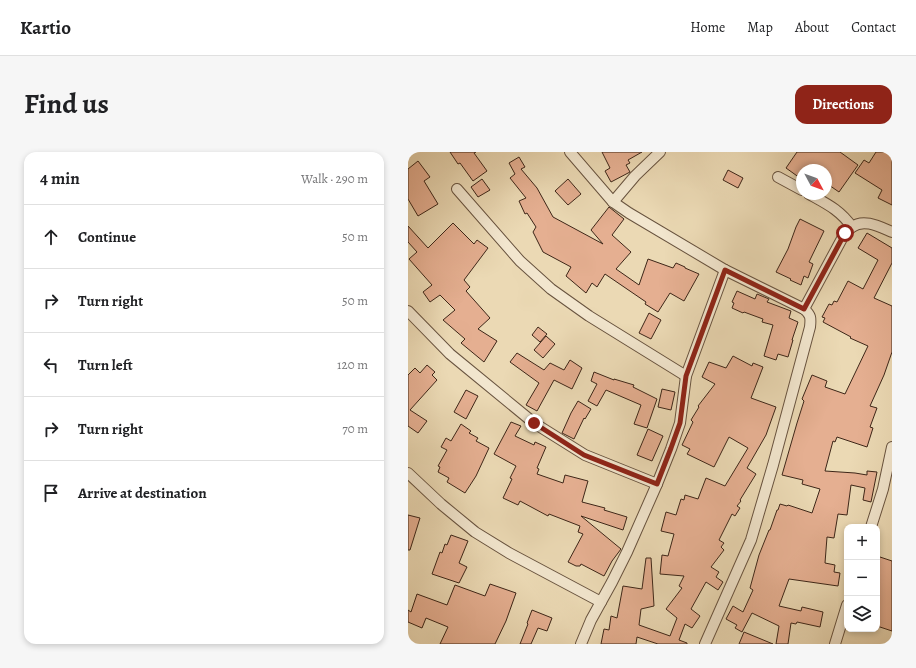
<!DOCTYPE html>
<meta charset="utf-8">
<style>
body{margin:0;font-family:Alegreya,serif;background:#f6f6f6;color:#202124}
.controls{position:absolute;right:12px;bottom:12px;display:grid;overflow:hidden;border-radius:8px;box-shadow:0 2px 6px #0003}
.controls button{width:36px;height:36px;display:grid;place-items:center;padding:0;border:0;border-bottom:1px solid #e0e0e0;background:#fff;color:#202124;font:20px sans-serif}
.compass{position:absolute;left:388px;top:12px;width:36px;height:36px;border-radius:50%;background:#fff;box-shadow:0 2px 6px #0003;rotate:131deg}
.stop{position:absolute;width:12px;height:12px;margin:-9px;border:3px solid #8f2418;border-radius:50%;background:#fff}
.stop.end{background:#8f2418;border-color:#fff;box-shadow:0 1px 4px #0008}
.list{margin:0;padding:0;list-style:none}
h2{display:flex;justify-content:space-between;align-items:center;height:52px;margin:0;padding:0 16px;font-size:17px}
h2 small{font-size:13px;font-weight:400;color:#757577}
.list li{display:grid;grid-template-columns:26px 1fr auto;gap:12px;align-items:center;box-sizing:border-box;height:64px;padding:0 16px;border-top:1px solid #e0e0e0}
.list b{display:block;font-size:15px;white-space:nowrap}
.list em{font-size:13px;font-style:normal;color:#757577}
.icon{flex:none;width:22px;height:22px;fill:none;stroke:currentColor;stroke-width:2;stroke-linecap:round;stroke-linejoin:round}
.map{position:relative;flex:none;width:484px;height:492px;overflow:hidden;border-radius:12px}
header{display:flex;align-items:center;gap:24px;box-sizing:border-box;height:56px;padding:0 20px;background:#fff;border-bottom:1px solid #e0e0e0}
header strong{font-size:19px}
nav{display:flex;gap:22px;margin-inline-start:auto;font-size:14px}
.intro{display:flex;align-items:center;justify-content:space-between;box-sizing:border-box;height:96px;padding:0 24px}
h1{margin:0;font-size:28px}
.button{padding:10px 18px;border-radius:12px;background:#8f2418;color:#fff;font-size:14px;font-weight:700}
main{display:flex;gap:24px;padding:0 24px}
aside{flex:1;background:#fff;border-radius:12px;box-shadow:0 2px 6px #0003}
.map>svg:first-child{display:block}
.building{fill:#e5af91;stroke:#3d2618}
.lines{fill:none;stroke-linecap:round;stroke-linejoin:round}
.minor-casing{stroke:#68533f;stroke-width:12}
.minor{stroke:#f2e6ce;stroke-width:10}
.route{stroke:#8f2418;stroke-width:5}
</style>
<header>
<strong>Kartio</strong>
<nav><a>Home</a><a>Map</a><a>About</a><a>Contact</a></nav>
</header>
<div class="intro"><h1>Find us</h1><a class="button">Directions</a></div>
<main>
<aside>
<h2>4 min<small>Walk · 290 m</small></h2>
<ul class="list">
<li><svg class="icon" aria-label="ahead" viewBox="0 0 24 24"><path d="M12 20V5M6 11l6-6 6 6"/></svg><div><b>Continue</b></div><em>50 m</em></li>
<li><svg class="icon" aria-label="right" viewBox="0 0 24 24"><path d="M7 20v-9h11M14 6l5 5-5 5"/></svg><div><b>Turn right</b></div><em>50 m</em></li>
<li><svg class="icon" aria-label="left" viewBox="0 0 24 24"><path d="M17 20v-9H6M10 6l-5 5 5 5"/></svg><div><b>Turn left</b></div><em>120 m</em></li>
<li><svg class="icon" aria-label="right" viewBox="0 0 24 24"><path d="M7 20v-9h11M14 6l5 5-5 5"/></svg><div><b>Turn right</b></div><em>70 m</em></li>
<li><svg class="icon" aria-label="arrive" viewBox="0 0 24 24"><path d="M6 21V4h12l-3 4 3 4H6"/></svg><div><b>Arrive at destination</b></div></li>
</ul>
</aside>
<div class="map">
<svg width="484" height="492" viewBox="0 0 484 492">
<rect width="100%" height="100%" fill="#ebd9b4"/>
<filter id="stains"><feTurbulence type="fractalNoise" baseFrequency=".005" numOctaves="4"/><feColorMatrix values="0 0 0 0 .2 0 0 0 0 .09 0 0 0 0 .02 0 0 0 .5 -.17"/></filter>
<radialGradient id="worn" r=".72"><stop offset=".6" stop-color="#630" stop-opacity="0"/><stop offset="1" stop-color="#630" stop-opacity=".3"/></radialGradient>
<g class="building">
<polygon points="42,0 68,0 66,1 79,19 65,29 52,11 50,12"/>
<polygon points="194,0 234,0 220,8 222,11 218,13 222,20 203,30 197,19 202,16"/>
<polygon points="389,0 432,0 450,13 431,40 418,31 418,18 394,18 394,23 392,26 378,16"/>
<polygon points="468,0 484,0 484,53 470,46 474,38 447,21 456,8 461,11"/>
<polygon points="111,5 117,15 113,17 129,36 145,65 195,92 183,78 201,55 216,67 204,83 223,100 208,117 231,133 240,107 265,116 268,111 277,115 277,116 291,122 276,149 262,141 250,160 237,152 238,150 197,122 189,135 184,131 178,141 158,124 163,115 135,100 125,80 128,75 119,61 117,62 111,49 118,46 102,26 107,22 101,11"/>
<polygon points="10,9 22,25 16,29 30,52 10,64 0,47 0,17"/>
<polygon points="320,18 335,26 330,36 315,28"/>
<polygon points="74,27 82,38 70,45 63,35"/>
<polygon points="160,27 173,42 160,53 147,39"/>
<polygon points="392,67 416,79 401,110 405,112 400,126 396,124 393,133 382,128 383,127 368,120 380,97 388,75"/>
<polygon points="45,71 66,92 69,88 80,96 56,128 62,135 58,139 82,166 70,177 89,189 76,210 53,191 57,187 35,168 47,158 32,143 22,150 15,140 24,133 1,107 9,100 0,90 0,74 20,96"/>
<polygon points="459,81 484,96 484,111 466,146 484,154 484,200 476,223 462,254 469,256 462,275 465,276 459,295 429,285 427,290 425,289 417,319 447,321 459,323 459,319 469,320 463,350 455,348 457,336 443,333 439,363 430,362 426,386 419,385 417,411 427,413 426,420 432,421 430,434 381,427 371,454 393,459 394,455 415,460 412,475 389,470 388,472 383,471 380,492 368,492 371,474 344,461 334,480 327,476 329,473 318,467 325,454 335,460 345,438 342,436 351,403 361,378 362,378 369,358 370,358 372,352 379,354 380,353 404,361 412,337 394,332 395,328 374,323 389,271 396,249 394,247 404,223 419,229 417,235 437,242 460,194 442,186 443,185 415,170 417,166 414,165 421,152 424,153 426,149 429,150 440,129 455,137 470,108 450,96"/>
<polygon points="329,139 347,147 349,142 361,147 359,150 383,159 381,166 390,170 384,188 385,188 380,205 370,202 368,208 356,204 365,173 354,170 355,167 336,160 335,161 324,156 326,151 324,150"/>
<polygon points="241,161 253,168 243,187 231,181"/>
<polygon points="130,175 139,182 132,190 124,183"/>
<polygon points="138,184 147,192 135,206 126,198"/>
<polygon points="109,201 136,218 142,211 156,218 162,208 174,216 164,237 146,228 129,259 118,253 131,231 102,210"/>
<polygon points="325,204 344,214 345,211 355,215 343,246 368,255 358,283 339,316 348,322 332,348 333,349 329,354 332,356 327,364 324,362 311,388 316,391 313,395 316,398 303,415 311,420 308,425 315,430 310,438 298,430 283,457 292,464 284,476 277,472 271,488 279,491 279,492 250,492 229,485 228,492 193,492 196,477 201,478 203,464 209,466 215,434 234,437 238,406 243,406 246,454 233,457 231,473 262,484 269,466 258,457 274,436 271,434 276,424 252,422 254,403 260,404 266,382 253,379 258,360 268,363 273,347 276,348 277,343 290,347 298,326 317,334 340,296 321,285 306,315 279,302 282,297 274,293 285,270 283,268 291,255 290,254 307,232 294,225 301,210 318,216"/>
<polygon points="19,213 27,220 24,223 29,228 2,258 19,269 10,281 0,274 0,223 7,216 12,221"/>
<polygon points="186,220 206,228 206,227 226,233 225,235 249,247 239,276 226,272 233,253 198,238 189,254 180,249 189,232 183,229"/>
<polygon points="254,237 267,240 263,258 250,255"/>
<polygon points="58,238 70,244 58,267 46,260"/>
<polygon points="170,249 183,257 177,267 176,266 166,287 154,281 163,261"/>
<polygon points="103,270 113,274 107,284 126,293 127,290 138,295 129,316 131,317 129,322 155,331 157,323 180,329 174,350 197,356 196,358 219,365 215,378 173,364 213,397 204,409 196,424 173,412 172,414 168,414 160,410 175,382 170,380 172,374 141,362 140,364 112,349 110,353 95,346 104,327 102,326 108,314 86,302"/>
<polygon points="53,272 63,279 61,281 70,286 68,289 81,296 68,324 57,341 39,330 41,326 30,320 32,315 30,314 39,298 33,295 38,286 43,289"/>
<polygon points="240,277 255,284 244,309 229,303"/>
<polygon points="0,363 12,366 2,398 0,398"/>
<polygon points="43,383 60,389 51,411 59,415 51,431 24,422 32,400 34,401 37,392 39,393"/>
<polygon points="469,404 484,409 484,479 469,474"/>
<polygon points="82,432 108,441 98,469 87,492 32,492 40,475 18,466 14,476 0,470 0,458 3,460 9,442 39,453 47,433 77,444"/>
<polygon points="124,458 144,466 139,479 130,476 123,492 112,492 120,472 119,471"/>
<polygon points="336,480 365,492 331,492"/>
</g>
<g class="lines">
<g class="minor-casing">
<g id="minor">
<path d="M162 0 205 50 221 61 317 118 396 157C403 163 403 166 402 175L365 313 343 388 297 492"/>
<polyline points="370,25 394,38"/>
<polyline points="49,37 112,109 143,137 181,164 278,224"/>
<path d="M401 42C419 52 432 58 444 75"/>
<polyline points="205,50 227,24 252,0"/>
<path d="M396 157 437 81C440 79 442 76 444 75 456 66 472 75 484 80"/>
<polyline points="0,159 42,202 126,271 177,303 249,332"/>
<polyline points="0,321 33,352 67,380 101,401 193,450"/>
<polyline points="463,375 475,337 484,295"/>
<polyline points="173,492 183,468 204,430 219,400 249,332 263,297 272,271 278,224 317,118"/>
<polyline points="427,492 439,453"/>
</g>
</g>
<use href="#minor" class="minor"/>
</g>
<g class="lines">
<polyline class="route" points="126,271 176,303 249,332 263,296 272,271 278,224 317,118 396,157 437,81"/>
</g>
<rect width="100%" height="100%" filter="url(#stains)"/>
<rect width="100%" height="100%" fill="url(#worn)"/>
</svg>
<div class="controls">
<button>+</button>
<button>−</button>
<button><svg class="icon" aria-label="layers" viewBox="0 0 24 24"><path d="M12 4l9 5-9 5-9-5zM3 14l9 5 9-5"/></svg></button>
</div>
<svg class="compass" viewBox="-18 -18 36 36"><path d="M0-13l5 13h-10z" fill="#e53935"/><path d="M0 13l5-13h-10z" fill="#757577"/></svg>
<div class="stop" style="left:437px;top:81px"></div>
<div class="stop end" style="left:126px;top:271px"></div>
</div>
</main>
